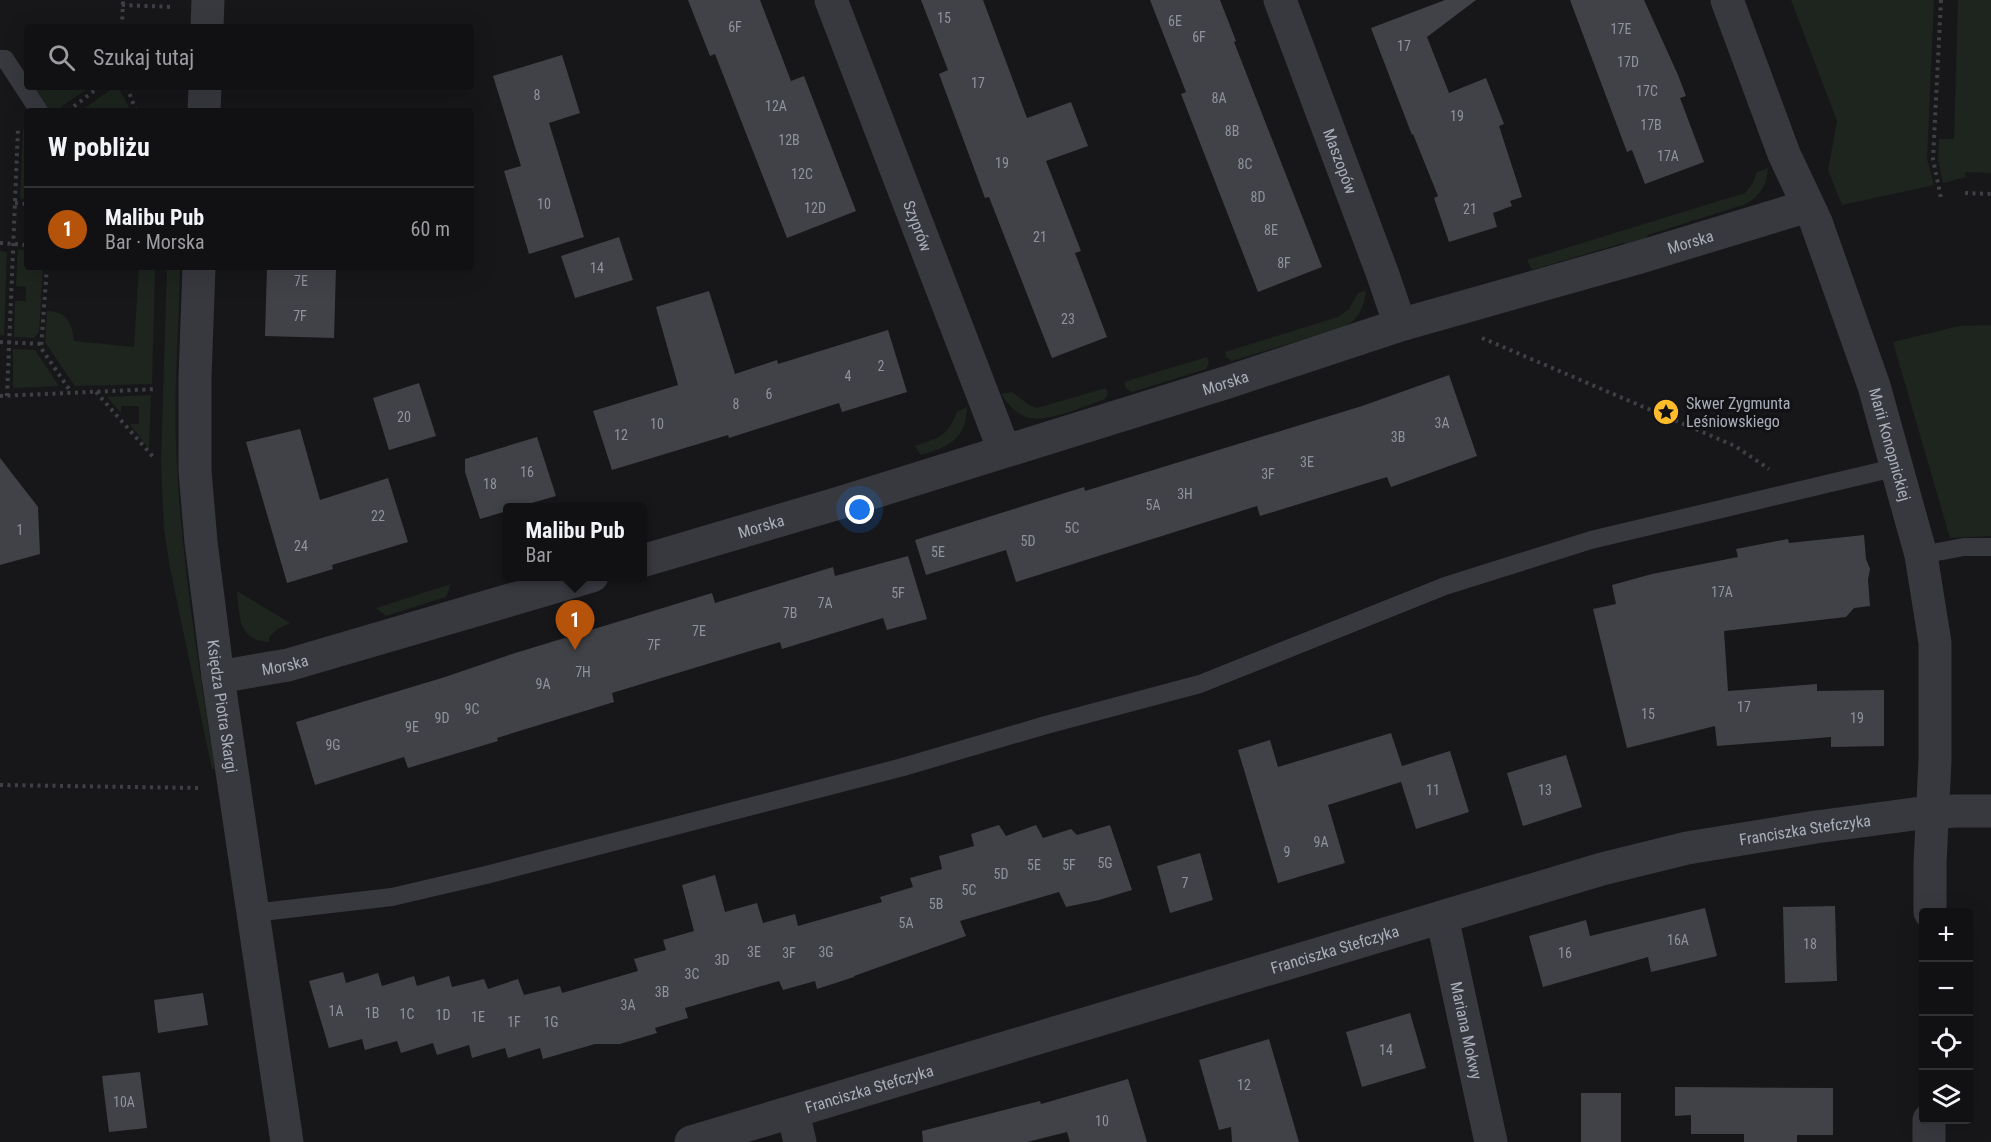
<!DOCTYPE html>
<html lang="pl">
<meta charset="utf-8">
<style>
body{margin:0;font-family:"Roboto Condensed",sans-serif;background:#1e1f22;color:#f1f3f6}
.controls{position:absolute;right:18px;bottom:18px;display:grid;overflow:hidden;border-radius:6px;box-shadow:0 6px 24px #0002}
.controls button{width:54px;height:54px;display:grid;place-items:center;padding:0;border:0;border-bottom:2px solid #303134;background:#111114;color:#f1f3f6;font:30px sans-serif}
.you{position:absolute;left:860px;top:510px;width:21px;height:21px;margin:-15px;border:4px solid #fff;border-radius:50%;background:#1a73e8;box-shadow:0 0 0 9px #1a73e833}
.badge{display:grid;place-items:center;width:39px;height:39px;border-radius:50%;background:#b45309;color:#fff;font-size:20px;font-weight:700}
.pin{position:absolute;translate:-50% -50px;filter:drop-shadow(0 2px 3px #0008)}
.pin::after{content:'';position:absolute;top:32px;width:21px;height:18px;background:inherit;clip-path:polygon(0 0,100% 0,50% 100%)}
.popup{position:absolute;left:503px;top:503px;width:144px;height:78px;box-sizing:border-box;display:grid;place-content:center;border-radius:6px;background:#111114;filter:drop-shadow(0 2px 4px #0005);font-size:20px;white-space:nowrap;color:#9c9da0}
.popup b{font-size:22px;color:#f1f3f6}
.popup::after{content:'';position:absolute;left:50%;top:100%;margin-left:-12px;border:12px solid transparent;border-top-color:#111114}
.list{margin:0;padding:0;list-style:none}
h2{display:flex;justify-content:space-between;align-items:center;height:78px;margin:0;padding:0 24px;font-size:26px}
h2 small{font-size:20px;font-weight:400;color:#9c9da0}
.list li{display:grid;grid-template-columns:39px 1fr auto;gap:18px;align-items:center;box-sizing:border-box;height:84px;padding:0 24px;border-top:2px solid #303134}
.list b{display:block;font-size:22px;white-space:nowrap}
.list p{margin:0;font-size:20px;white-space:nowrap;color:#9c9da0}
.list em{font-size:20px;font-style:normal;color:#9c9da0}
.icon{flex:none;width:33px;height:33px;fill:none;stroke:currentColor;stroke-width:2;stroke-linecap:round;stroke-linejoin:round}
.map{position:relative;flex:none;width:1991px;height:1142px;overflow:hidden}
.search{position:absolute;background:#111114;box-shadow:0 6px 24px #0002;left:24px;top:24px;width:450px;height:66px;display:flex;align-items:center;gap:15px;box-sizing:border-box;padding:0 21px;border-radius:6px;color:#9c9da0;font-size:22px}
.panel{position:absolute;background:#111114;box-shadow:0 6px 24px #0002;left:24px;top:108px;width:450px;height:162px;border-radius:6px}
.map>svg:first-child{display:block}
.green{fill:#1d251e}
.building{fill:#414247}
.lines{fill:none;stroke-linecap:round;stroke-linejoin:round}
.path{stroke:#3e4046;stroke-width:4;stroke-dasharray:3 4.5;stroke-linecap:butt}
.service{stroke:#38393f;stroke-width:18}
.minor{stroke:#38393f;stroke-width:33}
.labels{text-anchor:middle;stroke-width:6;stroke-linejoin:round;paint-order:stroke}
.number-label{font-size:14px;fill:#8f939e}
.street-label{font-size:16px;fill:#a9aebb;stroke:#121215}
.poi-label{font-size:16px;fill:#a9aebb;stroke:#121215;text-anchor:start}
</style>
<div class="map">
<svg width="1991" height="1142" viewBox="0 0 1991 1142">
<rect width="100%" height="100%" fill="#17171a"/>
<g class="green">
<polygon points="1791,0 1934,0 1927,159 1934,185 1842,205 1828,170 1837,121"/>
<polygon points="1958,0 1991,0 1991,173 1965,172 1966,177 1943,183 1938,160 1939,139 1954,139"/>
<polygon points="32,87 90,87 55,111 49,111"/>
<polygon points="114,87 118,87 131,111 81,111"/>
<polygon points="23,129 27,130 27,199 20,199"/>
<path d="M1768 168C1767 185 1760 196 1746 204L1648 235 1637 250 1623 243 1532 270 1527 260 1745 193 1753 183 1757 172Z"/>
<polygon points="18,250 27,250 27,267 43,267 39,332 34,338 14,337 15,301 26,301 26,287 16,286"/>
<polygon points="0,251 7,252 4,336 0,335"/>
<path d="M139 267H155L152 384 75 386 45 342 47 311C67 312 72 323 74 341L134 347Z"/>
<path d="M167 267H180C179 326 174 385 176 444 180 553 198 661 215 769H212L170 568 164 529 161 463Z"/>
<path d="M1366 290C1364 307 1360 318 1344 327L1232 361 1226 357 1225 352 1338 317 1349 309 1358 293Z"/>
<polygon points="1991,325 1991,536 1950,538 1893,342 1959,326"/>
<polygon points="13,349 35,350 59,386 13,388"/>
<polygon points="1207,357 1209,363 1206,369 1132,392 1126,388 1124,382"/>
<path d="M1106 388 1108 394 1105 399C1085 406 1045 424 1026 417 1015 413 1007 403 1001 394L1012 392 1029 405 1037 408Z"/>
<polygon points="151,395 149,449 130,424 139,424 139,406 121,406 121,413 107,397"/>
<path d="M967 407C966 439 949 447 921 455L915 446C939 437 947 438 957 412Z"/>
<polygon points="451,584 446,597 386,616 376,608"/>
<path d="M237 591 290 623 276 630 269 637V642C237 640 240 616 237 591Z"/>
</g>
<g class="building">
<polygon points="688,0 760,0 791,81 804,76 856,211 787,238 715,54 710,56"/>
<polygon points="921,0 983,0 1027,118 1071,102 1088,146 1046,161 1081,251 1075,253 1107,337 1052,358 989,197 985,198 939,74 948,70"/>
<polygon points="1150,0 1220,0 1236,41 1234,42 1322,267 1258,292 1181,94 1186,92"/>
<polygon points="1445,0 1476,0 1427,37 1449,93 1486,78 1504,124 1499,126 1522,197 1510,201 1512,206 1493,213 1497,227 1449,242 1434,198 1438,196 1413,134 1412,135 1371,28"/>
<polygon points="1570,0 1644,0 1678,75 1686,96 1680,98 1704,162 1645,184 1632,150 1627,152"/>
<polygon points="562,55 580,113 549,123 584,237 529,254 504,171 521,166 493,76"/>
<polygon points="619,237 633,280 575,298 561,256"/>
<polygon points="267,267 336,267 334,338 265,336"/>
<polygon points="709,291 735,374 777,360 778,364 888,330 907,392 842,412 839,403 729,438 728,435 612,470 593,411 678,385 656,307"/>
<polygon points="1449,375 1477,456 1391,487 1387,477 1260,516 1257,506 1016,582 1006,550 926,575 915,540 1084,487 1085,491 1362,406"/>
<polygon points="419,383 436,436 389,450 373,398"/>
<polygon points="300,429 320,500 388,478 408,542 332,565 333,569 287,583 246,442"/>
<polygon points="537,437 556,496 518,507 507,507 507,511 480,519 465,472 465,459"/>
<polygon points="0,458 38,507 40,554 0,565"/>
<polygon points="1864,535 1866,559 1870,569 1868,580 1870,606 1854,608 1846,617 1724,631 1728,691 1817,684 1817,691 1884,690 1884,746 1831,747 1831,737 1717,746 1715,726 1627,748 1593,609 1616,604 1612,585 1652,574 1738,557 1736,549 1788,539 1789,543"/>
<polygon points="908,556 927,619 887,630 883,618 782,649 780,642 612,693 614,702 497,738 498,741 408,768 404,757 315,785 296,722 445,677 512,654 712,593 715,603 833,567 835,576"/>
<polygon points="1391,733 1402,766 1450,751 1469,812 1416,829 1401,782 1328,805 1345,863 1278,883 1238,750 1270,740 1278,767"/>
<polygon points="1566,755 1582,807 1523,826 1507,773"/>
<polygon points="999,825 1006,836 1036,825 1043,838 1071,829 1077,835 1110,825 1132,890 1099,900 1066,907 1059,892 960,921 966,936 854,976 854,977 817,989 815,981 783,990 779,981 685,1008 688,1018 655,1028 657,1033 620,1044 595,1044 543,1059 540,1048 508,1058 505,1048 472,1058 469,1045 437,1055 433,1043 401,1053 397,1041 365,1050 362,1039 329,1048 309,981 343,972 346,983 378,973 382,986 414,976 417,986 449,976 452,987 484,979 488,989 518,979 524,995 560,986 562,993 638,971 634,959 666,950 663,940 694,931 682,885 715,875 725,912 757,903 763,923 795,914 798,926 882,902 880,897 913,887 910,878 942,869 939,856 974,846 971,834"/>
<polygon points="1200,853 1213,900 1170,913 1157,866"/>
<polygon points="1835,906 1837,981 1785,983 1783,907"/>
<polygon points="1705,908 1717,956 1651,972 1648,957 1543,987 1529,936 1586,920 1590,936"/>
<polygon points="203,993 208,1025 158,1033 154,1000"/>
<polygon points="1410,1013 1426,1068 1362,1087 1346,1032"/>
<polygon points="1269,1039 1299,1142 1232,1142 1231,1127 1219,1130 1199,1060"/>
<polygon points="140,1072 147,1128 109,1132 102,1076"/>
<polygon points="1128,1079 1147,1142 1070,1142 1067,1132 1027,1142 923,1142 922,1131 1040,1101 1041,1104"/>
<polygon points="1675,1087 1833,1088 1833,1135 1797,1135 1797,1142 1744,1142 1744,1134 1691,1134 1691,1115 1675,1116"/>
<rect x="1581" y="1093" width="40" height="49"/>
</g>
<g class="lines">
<g class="path">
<polyline points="1941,0 1933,159 1941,198"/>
<polyline points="122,5 173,7"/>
<polyline points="122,27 123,0"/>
<polyline points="127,87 136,111"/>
<polyline points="68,111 99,87"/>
<polyline points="1965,193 1991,194"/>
<polyline points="15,203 27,204"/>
<polyline points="0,243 27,245"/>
<polyline points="47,267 41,348 71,392"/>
<polyline points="1482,338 1735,446 1769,469"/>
<polyline points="0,342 41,344"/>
<polyline points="96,392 155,459"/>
<polyline points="0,396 157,389"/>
<polyline points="7,396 18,129"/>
<polyline points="0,785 199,788"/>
</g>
<g class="service">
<polyline points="0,59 5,59 39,111"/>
<polyline points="1921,555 1964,547 1991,547"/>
<polyline points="253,913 392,897 486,875 903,767 1046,725 1200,684 1445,586 1591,540 1898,467"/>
</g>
<g class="minor">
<path id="s1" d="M831 0 1004 450"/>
<path id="s2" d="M1280 0 1383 275 1400 325"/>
<path id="s3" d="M1727 0 1784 154 1816 222 1874 386 1921 555 1935 643V760L1930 864V912"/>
<polyline points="207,27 208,0"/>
<polyline points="204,111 205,87"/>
<path id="s4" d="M199 267 195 377V471L201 542 218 677 287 1142"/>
<path id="s5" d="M642 561 839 503 1228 382 1400 325 1640 257 1808 206"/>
<path id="s6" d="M218 677 288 665 592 576"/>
<path id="s7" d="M1442 917 1491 1142"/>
<polyline points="793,1113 800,1142"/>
<path id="s8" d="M691 1142 1602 869 1687 848 1816 827 1914 814 1955 811H1991"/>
<polyline points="1929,1142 1929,1120"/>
</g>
</g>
<defs>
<g id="sight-disc" transform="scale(1.35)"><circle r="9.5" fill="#ffbb2a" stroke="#121215"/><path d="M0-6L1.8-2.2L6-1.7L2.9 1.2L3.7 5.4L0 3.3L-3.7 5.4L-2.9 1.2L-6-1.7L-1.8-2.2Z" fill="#111"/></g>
</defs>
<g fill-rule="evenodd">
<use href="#sight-disc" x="1666" y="412"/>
</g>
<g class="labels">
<g class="number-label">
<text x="944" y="23">15</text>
<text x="1175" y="26">6E</text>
<text x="735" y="32">6F</text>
<text x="1621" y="34">17E</text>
<text x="1199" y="42">6F</text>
<text x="1404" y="51">17</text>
<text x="1628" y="67">17D</text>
<text x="978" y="88">17</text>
<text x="1647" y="96">17C</text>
<text x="537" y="100">8</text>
<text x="1219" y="103">8A</text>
<text x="776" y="111">12A</text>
<text x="1457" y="121">19</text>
<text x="1651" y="130">17B</text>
<text x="1232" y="136">8B</text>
<text x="789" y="145">12B</text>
<text x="1668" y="161">17A</text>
<text x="1002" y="168">19</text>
<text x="1245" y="169">8C</text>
<text x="802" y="179">12C</text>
<text x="1258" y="202">8D</text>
<text x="544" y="209">10</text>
<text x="815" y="213">12D</text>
<text x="1470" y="214">21</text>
<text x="1271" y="235">8E</text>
<text x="1040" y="242">21</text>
<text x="1284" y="268">8F</text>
<text x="597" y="273">14</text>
<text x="301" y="286">7E</text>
<text x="300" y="321">7F</text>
<text x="1068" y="324">23</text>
<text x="881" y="371">2</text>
<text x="848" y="381">4</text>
<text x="769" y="399">6</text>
<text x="736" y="409">8</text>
<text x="404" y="422">20</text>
<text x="1442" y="428">3A</text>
<text x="657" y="429">10</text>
<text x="621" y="440">12</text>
<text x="1398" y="442">3B</text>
<text x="1307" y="467">3E</text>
<text x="527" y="477">16</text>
<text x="1268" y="479">3F</text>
<text x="490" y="489">18</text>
<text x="1185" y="499">3H</text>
<text x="1153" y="510">5A</text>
<text x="378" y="521">22</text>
<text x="1072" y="533">5C</text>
<text x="20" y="535">1</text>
<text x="1028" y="546">5D</text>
<text x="301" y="551">24</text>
<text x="938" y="557">5E</text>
<text x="1722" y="597">17A</text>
<text x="898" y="598">5F</text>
<text x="825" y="608">7A</text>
<text x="790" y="618">7B</text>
<text x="699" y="636">7E</text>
<text x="654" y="650">7F</text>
<text x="583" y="677">7H</text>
<text x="543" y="689">9A</text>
<text x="1744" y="712">17</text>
<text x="472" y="714">9C</text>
<text x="1648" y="719">15</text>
<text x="442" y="723">9D</text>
<text x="1857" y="723">19</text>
<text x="412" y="732">9E</text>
<text x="333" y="750">9G</text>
<text x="1433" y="795">11</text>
<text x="1545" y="795">13</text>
<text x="1321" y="847">9A</text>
<text x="1287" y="857">9</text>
<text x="1105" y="868">5G</text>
<text x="1034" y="870">5E</text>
<text x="1069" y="870">5F</text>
<text x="1001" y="879">5D</text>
<text x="1185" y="888">7</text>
<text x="969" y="895">5C</text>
<text x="936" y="909">5B</text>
<text x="906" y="928">5A</text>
<text x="1678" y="945">16A</text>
<text x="1810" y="949">18</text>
<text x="754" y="957">3E</text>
<text x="826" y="957">3G</text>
<text x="789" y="958">3F</text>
<text x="1565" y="958">16</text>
<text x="722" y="965">3D</text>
<text x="692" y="979">3C</text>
<text x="662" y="997">3B</text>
<text x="628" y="1010">3A</text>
<text x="336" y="1016">1A</text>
<text x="372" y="1018">1B</text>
<text x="407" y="1019">1C</text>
<text x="443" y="1020">1D</text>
<text x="478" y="1022">1E</text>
<text x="514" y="1027">1F</text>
<text x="551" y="1027">1G</text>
<text x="1386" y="1055">14</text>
<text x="1244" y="1090">12</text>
<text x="124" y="1107">10A</text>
<text x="1102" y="1126">10</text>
</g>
<g class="street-label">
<text dy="6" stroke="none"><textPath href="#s2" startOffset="172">Maszopów</textPath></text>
<text dy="6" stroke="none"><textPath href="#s1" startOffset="242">Szyprów</textPath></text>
<text dy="6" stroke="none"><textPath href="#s5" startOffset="1096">Morska</textPath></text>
<text dy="6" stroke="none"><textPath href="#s5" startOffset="610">Morska</textPath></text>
<text dy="6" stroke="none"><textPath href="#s3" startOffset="474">Marii Konopnickiej</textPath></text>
<text dy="6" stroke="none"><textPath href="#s5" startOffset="124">Morska</textPath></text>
<text dy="6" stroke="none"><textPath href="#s6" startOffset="68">Morska</textPath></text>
<text dy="6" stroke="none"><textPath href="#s4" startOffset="441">Księdza Piotra Skargi</textPath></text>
<text dy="6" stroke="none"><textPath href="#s8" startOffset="1158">Franciszka Stefczyka</textPath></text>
<text dy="6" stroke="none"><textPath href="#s8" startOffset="672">Franciszka Stefczyka</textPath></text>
<text dy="6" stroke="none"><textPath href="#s7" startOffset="116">Mariana Mokwy</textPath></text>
<text dy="6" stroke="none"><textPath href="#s8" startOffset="186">Franciszka Stefczyka</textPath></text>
</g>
<g class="poi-label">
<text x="1686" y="409">Skwer Zygmunta<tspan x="1686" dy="18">Leśniowskiego</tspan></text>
</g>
</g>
</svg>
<div class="controls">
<button>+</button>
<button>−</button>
<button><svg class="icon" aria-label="locate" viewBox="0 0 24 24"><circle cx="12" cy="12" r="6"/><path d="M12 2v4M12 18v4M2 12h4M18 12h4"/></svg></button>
<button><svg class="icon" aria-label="layers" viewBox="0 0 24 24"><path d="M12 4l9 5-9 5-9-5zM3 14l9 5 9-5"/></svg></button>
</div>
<div class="you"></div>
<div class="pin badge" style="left:575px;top:650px">1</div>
<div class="popup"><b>Malibu Pub</b>Bar</div>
<div class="search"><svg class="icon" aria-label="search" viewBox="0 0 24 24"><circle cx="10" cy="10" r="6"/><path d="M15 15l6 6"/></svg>Szukaj tutaj</div>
<section class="panel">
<h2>W pobliżu<small></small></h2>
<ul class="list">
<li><span class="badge">1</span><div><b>Malibu Pub</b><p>Bar · Morska</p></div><em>60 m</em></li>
</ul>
</section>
</div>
